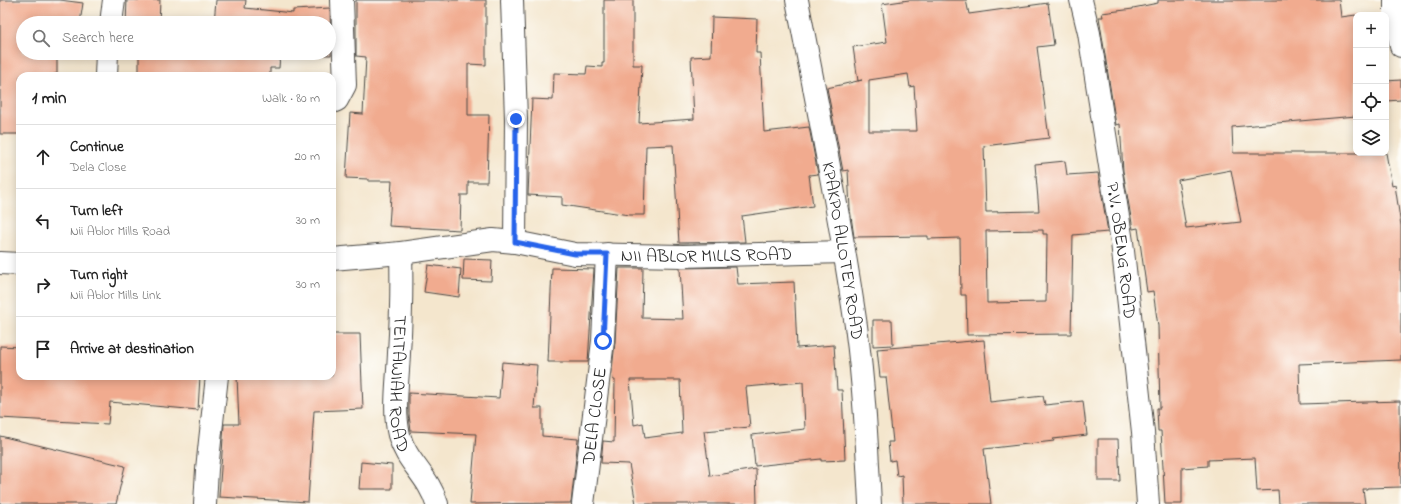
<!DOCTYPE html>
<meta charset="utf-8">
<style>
body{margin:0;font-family:"Indie Flower",sans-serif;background:#f2f2f2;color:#222}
.controls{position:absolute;right:12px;top:12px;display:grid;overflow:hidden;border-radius:8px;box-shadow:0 2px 10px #0003}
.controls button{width:36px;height:36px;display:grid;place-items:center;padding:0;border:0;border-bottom:1px solid #e0e0e0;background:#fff;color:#222;font:20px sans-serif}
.stop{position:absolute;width:12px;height:12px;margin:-9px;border:3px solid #2563eb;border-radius:50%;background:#fff}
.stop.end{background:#2563eb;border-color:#fff;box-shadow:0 1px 4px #0008}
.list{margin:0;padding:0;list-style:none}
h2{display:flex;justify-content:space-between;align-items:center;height:52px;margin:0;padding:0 16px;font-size:17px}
h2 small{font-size:13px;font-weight:400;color:#767676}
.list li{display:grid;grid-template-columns:26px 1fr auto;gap:12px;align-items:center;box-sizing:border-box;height:64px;padding:0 16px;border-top:1px solid #e0e0e0}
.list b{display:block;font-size:15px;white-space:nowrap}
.list p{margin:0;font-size:13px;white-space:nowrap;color:#767676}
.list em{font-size:13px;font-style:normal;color:#767676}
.icon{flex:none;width:22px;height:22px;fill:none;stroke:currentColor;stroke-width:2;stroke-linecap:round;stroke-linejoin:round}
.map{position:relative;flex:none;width:1401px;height:504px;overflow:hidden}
.search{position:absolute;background:#fff;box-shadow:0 2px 10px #0003;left:16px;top:16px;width:320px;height:44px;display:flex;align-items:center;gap:10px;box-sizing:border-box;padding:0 14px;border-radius:22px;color:#767676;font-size:15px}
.panel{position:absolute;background:#fff;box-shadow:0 2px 10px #0003;left:16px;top:72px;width:320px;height:308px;border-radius:12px}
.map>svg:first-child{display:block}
.building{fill:#f1ab8f;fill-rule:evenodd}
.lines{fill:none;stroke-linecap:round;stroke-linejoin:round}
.minor-casing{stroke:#494743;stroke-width:24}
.minor{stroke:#fff;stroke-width:22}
.route{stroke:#2563eb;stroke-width:5}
.labels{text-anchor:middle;stroke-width:3;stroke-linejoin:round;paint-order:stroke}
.street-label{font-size:18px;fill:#2b2b2b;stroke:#fdfcf7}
</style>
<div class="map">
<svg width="1401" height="504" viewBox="0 0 1401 504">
<rect width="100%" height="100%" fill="#fdfcf7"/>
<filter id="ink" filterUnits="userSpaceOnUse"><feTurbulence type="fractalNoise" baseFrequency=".025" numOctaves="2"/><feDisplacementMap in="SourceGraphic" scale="8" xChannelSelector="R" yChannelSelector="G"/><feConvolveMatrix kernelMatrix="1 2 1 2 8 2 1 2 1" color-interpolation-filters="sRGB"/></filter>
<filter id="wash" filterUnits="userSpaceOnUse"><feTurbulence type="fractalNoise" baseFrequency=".012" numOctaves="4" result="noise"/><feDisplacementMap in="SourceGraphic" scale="16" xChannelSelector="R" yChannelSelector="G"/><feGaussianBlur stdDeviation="0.9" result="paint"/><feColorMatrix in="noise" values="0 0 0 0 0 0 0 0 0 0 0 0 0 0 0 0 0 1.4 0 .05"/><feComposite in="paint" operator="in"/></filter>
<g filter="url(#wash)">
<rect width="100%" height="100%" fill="#f4e6cd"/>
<g id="blocks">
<g class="building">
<polygon points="0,0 60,0 83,3 80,23 23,23 23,53 57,53 57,74 54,74 54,76 20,76 20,134 0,134"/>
<polygon points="127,0 160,0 159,23 126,23"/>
<polygon points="216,0 246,0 245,8 293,13 293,10 330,8 331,55 280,54 279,68 270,68 270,76 139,76 139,53 329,53 329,23 214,23"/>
<polygon points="356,0 486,0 486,65 468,64 468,115 489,115 487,182 468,182 468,195 461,195 460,230 389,226 392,181 368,181 368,179 346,178 350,113 363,114 366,57 356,56"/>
<polygon points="604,0 633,0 633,65 642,65 639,123 694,119 691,57 711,56 712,17 757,19 756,53 760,53 764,132 809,127 818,174 809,175 813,206 742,216 745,242 679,243 673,145 646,146 644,215 629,215 562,205 562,197 528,195 532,99 553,100 554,73 586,74 587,66 602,67 602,63 604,63"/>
<path d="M909 0H966L969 14 1048 3 1054 45 1037 47 1049 138 984 146 986 212 1039 211 1035 164 1065 161 1067 175 1098 173 1108 232 1073 235 1071 334 967 335 966 295H961L960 238 928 239V236L854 237 850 209 848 170 843 171 827 88 862 80 858 81 853 47 887 42 882 4ZM908 74 910 87 914 86 917 131H869V80ZM1043 230V234H1047L1046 302 987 303 986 231Z"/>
<path d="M1158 0H1339L1341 17 1356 15V116L1232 127 1233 153H1386L1392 186 1395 185 1401 226V360L1299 364 1300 404 1400 401 1401 487 1367 488V489H1363L1365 504H1279L1278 490 1257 491 1255 458 1208 460V466L1182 468V504H1165L1161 431H1158L1157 408H1160L1158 326 1153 291 1147 292 1138 228 1133 229 1123 171 1120 124 1116 125 1099 17H1103L1102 13 1133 9V8L1158 3ZM1231 170 1241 222 1186 228 1178 180Z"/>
<polygon points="1401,80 1401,100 1386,101 1386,81"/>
<polygon points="464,259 492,260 491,281 463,280"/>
<polygon points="428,265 461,269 459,297 424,292"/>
<path d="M736 267 738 284 794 282 797 348 834 345 837 390H842L845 460 821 461V459L755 466 752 435 805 429 803 382 746 387 750 427 704 431 710 476 756 469 757 504H636L629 464 601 463 603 441 614 442 615 380H613L612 370 615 342 619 268H643L642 318 683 319 680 268ZM630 380H680L682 433 645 438 643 423 634 425Z"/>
<polygon points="552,268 594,269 588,362 548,362"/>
<polygon points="873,320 892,320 893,345 873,346"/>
<polygon points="332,334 360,334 363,409 314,411 308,502 219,497 224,424 239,424 237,376 332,376"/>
<polygon points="984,340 990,402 1043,396 1045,405 1083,401 1087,435 1053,439 1054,441 984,449 991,504 903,504 902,475 897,476 895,460 890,461 888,442 893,442 886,377 880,377 877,349"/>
<polygon points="0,346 20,347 20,376 200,376 198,410 110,402 108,424 0,418"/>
<polygon points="502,362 537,365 534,408 542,408 542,436 578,439 571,503 470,504 476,434 411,431 409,415 409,393 499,398"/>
<polygon points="0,436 125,466 116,504 0,504"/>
<polygon points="1098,439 1118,439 1120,481 1098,481"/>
<polygon points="361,462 392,465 392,489 359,489"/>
</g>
</g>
</g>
<g filter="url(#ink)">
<use href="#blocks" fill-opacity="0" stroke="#494743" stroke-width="1"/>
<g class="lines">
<g class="minor-casing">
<g id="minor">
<polyline points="512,0 516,119 515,242"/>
<path id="s1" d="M797 0C818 108 840 217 856 326 864 385 867 444 870 504"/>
<path id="s2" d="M1081 0 1089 33 1122 242 1143 432 1148 504"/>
<polyline points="1395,0 1395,19 1401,46"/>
<polyline points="111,23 114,0"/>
<polyline points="106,76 107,53"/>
<polyline points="332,102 337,100 345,85 342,0"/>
<path id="s3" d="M401 253C402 287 401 320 399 353 398 380 393 410 399 435 406 462 429 476 437 504"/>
<path id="s4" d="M332 259 401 253 493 240 515 242 575 254 683 256 844 252"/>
<polyline points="0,263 20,264"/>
<polyline points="205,504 207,469 217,376"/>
<path id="s5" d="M583 504 603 341 607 254"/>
</g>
</g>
<use href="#minor" class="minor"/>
</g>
</g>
<g class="lines" filter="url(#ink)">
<polyline class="route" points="516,119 515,242 575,254 607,254 603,341"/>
</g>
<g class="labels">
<g class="street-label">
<text dy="6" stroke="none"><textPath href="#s1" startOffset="255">KPAKPO ALLOTEY ROAD</textPath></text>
<text dy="6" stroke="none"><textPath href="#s2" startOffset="254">P.V. OBENG ROAD</textPath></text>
<text dy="6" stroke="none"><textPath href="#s4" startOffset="377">NII ABLOR MILLS ROAD</textPath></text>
<text dy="6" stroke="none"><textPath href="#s3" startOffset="131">TEITAWIAH ROAD</textPath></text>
<text dy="6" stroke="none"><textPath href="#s5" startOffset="89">DELA CLOSE</textPath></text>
</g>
</g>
</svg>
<div class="controls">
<button>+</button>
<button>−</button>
<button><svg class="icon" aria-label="locate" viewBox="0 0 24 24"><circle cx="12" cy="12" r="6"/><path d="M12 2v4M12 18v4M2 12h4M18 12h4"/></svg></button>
<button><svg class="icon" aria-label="layers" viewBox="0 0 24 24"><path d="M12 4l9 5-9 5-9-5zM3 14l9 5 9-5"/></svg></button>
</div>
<div class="stop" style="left:603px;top:341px"></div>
<div class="stop end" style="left:516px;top:119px"></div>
<div class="search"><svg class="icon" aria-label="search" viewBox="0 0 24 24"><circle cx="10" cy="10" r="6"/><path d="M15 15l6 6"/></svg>Search here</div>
<section class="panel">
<h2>1 min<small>Walk · 80 m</small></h2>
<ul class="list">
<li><svg class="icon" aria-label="ahead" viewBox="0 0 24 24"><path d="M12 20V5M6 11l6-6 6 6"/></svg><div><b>Continue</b><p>Dela Close</p></div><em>20 m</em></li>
<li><svg class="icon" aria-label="left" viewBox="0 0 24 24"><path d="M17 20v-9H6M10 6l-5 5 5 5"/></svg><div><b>Turn left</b><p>Nii Ablor Mills Road</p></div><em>30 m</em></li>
<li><svg class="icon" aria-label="right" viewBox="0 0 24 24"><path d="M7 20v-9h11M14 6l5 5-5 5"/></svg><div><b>Turn right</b><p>Nii Ablor Mills Link</p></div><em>30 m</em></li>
<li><svg class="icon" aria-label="arrive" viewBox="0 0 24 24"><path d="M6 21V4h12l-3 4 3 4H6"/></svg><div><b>Arrive at destination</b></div></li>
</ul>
</section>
</div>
